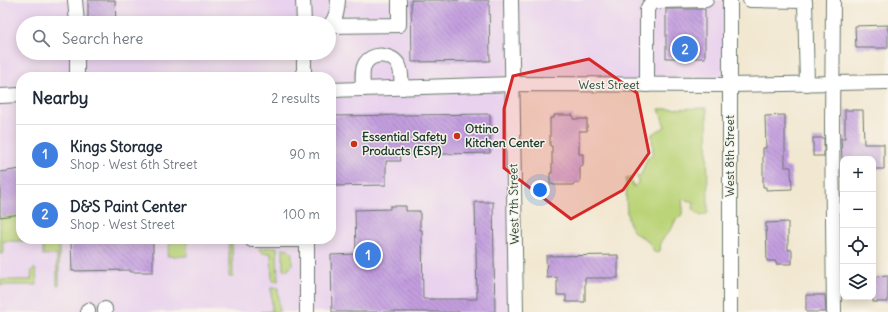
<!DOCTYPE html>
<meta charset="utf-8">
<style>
body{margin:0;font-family:Delius,sans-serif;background:#f6f6f7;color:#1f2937}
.controls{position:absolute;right:12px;bottom:12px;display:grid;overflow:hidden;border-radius:8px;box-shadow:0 2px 10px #0003}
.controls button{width:36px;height:36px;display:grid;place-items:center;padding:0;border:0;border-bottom:1px solid #e0e1e3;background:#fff;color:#1f2937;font:20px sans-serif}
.you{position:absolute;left:540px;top:190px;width:14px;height:14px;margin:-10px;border:3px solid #fff;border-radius:50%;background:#1a73e8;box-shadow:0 0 0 6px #1a73e833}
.badge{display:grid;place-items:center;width:26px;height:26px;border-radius:50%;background:#111827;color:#fff;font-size:13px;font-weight:700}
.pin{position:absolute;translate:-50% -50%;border:2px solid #fff;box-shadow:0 1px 4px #0006}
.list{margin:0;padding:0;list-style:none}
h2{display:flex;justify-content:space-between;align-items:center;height:52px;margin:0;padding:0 16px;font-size:17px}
h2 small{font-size:13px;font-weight:400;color:#747a83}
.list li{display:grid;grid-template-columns:26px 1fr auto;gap:12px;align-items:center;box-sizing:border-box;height:60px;padding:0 16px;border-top:1px solid #e0e1e3}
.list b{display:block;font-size:15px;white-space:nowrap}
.list p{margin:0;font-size:13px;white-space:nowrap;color:#747a83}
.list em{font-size:13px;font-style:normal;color:#747a83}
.icon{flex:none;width:22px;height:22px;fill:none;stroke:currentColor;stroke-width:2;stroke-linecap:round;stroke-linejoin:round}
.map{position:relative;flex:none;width:888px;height:312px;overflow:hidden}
.search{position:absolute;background:#fff;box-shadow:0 2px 10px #0003;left:16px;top:16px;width:320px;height:44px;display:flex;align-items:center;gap:10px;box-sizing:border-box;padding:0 14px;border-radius:22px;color:#747a83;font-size:15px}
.panel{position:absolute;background:#fff;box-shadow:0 2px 10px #0003;left:16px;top:72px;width:320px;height:172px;border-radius:16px}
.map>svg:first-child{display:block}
.built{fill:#e9d2ee;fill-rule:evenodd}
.grass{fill:#bbd478;stroke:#6d8856}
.building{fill:url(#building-back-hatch)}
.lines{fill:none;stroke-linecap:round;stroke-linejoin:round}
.minor-casing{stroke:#69796b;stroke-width:16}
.minor{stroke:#fff;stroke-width:14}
.marked{fill:#d62828;fill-opacity:0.2;stroke:#d62828;stroke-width:3;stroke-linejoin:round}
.poi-dot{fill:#c8321e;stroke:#f7f3e8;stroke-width:1.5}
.labels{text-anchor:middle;stroke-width:3;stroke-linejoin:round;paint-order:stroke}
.street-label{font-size:12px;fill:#1f3d34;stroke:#f7f3e8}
.poi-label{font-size:12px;font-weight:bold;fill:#1f3d34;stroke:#f7f3e8;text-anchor:start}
</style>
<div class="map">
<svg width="888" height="312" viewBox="0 0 888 312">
<defs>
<pattern id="building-back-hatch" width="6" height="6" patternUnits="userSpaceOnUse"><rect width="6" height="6" fill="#c39edf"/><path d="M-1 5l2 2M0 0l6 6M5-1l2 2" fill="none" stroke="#9e82b6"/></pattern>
</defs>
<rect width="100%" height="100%" fill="#f7f3e8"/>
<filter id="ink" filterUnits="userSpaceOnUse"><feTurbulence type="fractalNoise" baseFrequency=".025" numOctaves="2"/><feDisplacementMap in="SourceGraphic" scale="8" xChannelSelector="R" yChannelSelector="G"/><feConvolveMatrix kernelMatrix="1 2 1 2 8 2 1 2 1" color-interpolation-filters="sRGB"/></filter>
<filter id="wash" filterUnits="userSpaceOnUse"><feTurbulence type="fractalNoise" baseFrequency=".012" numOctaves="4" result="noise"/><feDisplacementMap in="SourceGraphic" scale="16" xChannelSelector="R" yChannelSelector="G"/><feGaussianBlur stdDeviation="0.9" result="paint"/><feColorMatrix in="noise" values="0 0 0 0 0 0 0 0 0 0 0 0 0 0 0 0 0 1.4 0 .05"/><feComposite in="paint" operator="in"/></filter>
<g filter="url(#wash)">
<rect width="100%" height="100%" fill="#f2e8d2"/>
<path class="built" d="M0 0H729L730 85 513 84 516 312H0ZM23 23H329V53H23ZM21 77H331V239H21Z"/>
<g class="grass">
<path d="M707 108 708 213 701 216 693 210 694 202 682 199 683 209 681 217 676 219 672 228 661 241 660 251 655 253C652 248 649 241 644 238 640 236 636 235 633 231 624 220 627 194 626 179L630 177 634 187 638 183 637 176 641 175 647 158 653 153 652 134 665 127 659 109Z"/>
<polygon points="21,214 21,239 31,239 31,241 3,241 3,252 2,254 0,254 0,217"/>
<polygon points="33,239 59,239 59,285 57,285 57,255 43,255 43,241 33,241"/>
<polygon points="171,239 187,239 187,256 167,256"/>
<polygon points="229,239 232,239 233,277 229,277"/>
<polygon points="277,247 278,281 272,281 271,253 262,253 259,251 260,248 261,248"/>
<polygon points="283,248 288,249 292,253 292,265 288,270 283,270"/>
<polygon points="33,269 35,269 36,271 37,285 0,285 0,280 31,280 32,271"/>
<polygon points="271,288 278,288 279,312 261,312 272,311"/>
</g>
<g id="blocks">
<g class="building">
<polygon points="88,0 115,0 116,22 88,22"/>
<polygon points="411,0 489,0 490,61 412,62"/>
<rect x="666" y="9" width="39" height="49"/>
<polygon points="888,25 888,48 856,48 855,26"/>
<polygon points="845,110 863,110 864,144 884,144 884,169 873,169 873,159 842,159 841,138 845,138"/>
<polygon points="490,114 490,153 400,155 401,161 386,161 386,185 331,186 331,116"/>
<polygon points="554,115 573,115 573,119 587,119 587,131 579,131 579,154 583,154 583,166 580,166 580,183 574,183 574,185 553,185 553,184 550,184 550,173 552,173 552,146 550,146 550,118 554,118"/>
<polygon points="785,115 785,167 791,167 792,189 766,190 766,187 763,187 763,148 766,148 765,116"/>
<rect x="813" y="138" width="11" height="18"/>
<polygon points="21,169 21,214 0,217 0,172"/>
<polygon points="475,202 493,202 495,312 332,312 331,255 356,254 355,210 390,209 390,206 406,206 406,211 420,211 420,230 422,230 423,299 477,299"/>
<polygon points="788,222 788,250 792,250 792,264 776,264 776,261 767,261 766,223"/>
<polygon points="80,239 130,239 130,242 153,241 153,272 130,272 130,270 72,271 71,242 81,241"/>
<polygon points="618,255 618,278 585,278 585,302 566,302 566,295 557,295 557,277 547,278 546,256"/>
<polygon points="888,276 888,302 873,302 873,277"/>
<polygon points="806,295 825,295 826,312 806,312"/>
</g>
</g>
</g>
<g filter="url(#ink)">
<use href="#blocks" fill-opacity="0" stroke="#69796b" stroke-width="1"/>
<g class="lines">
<g class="minor-casing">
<g id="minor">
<polyline points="75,0 77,23"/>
<polyline points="303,0 304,23"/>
<polyline points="511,0 516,312"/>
<polyline points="730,0 730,312"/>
<polyline points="750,0 805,1 807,84"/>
<polyline points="833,0 832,127 834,312"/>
<polyline points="329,26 399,25 399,0"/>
<path d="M329 26C337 18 337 10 338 0"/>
<polyline points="304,53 304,77"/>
<polyline points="77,77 77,53"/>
<path d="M647 85V10C649 4 652 2 658 1L706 0"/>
<path d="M363 89C363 81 361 71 365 64 372 52 392 53 399 66 402 72 401 81 402 88"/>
<polyline points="331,90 513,84 730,85 888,82"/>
<polyline points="0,96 21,95"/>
<polyline points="307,239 307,312"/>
<polyline points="252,240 307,240"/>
<polyline points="105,309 105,312"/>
<polyline points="88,310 88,312"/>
</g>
</g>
<use href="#minor" class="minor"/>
</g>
</g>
<path class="marked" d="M589 59 637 93 649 153 623 190 571 219 504 168V109L513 76Z"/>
<g class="poi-dot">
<circle cx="457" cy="136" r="4"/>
<circle cx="354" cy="144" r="4"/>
</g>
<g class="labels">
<g class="street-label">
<text x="609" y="89">West Street</text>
<text transform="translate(730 156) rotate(-90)" y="4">West 8th Street</text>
<text transform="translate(514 204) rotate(-91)" y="4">West 7th Street</text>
</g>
<g class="poi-label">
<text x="465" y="133">Ottino<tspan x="465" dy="14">Kitchen Center</tspan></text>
<text x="362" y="141">Essential Safety<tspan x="362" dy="14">Products (ESP)</tspan></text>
</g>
</g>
</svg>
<div class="controls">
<button>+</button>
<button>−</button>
<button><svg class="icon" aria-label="locate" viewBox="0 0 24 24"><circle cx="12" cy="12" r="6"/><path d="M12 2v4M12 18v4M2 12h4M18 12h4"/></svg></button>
<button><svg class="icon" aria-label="layers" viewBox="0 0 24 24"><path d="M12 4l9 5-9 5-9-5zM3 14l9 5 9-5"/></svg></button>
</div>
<div class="you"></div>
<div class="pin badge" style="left:368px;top:255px;background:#3f7fe0">1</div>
<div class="pin badge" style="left:685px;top:49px;background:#3f7fe0">2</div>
<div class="search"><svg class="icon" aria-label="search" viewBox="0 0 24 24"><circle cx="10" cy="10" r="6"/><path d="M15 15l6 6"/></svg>Search here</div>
<section class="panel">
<h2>Nearby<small>2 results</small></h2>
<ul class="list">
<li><span class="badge" style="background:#3f7fe0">1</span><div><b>Kings Storage</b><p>Shop · West 6th Street</p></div><em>90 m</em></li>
<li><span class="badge" style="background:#3f7fe0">2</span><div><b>D&amp;S Paint Center</b><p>Shop · West Street</p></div><em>100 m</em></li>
</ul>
</section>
</div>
